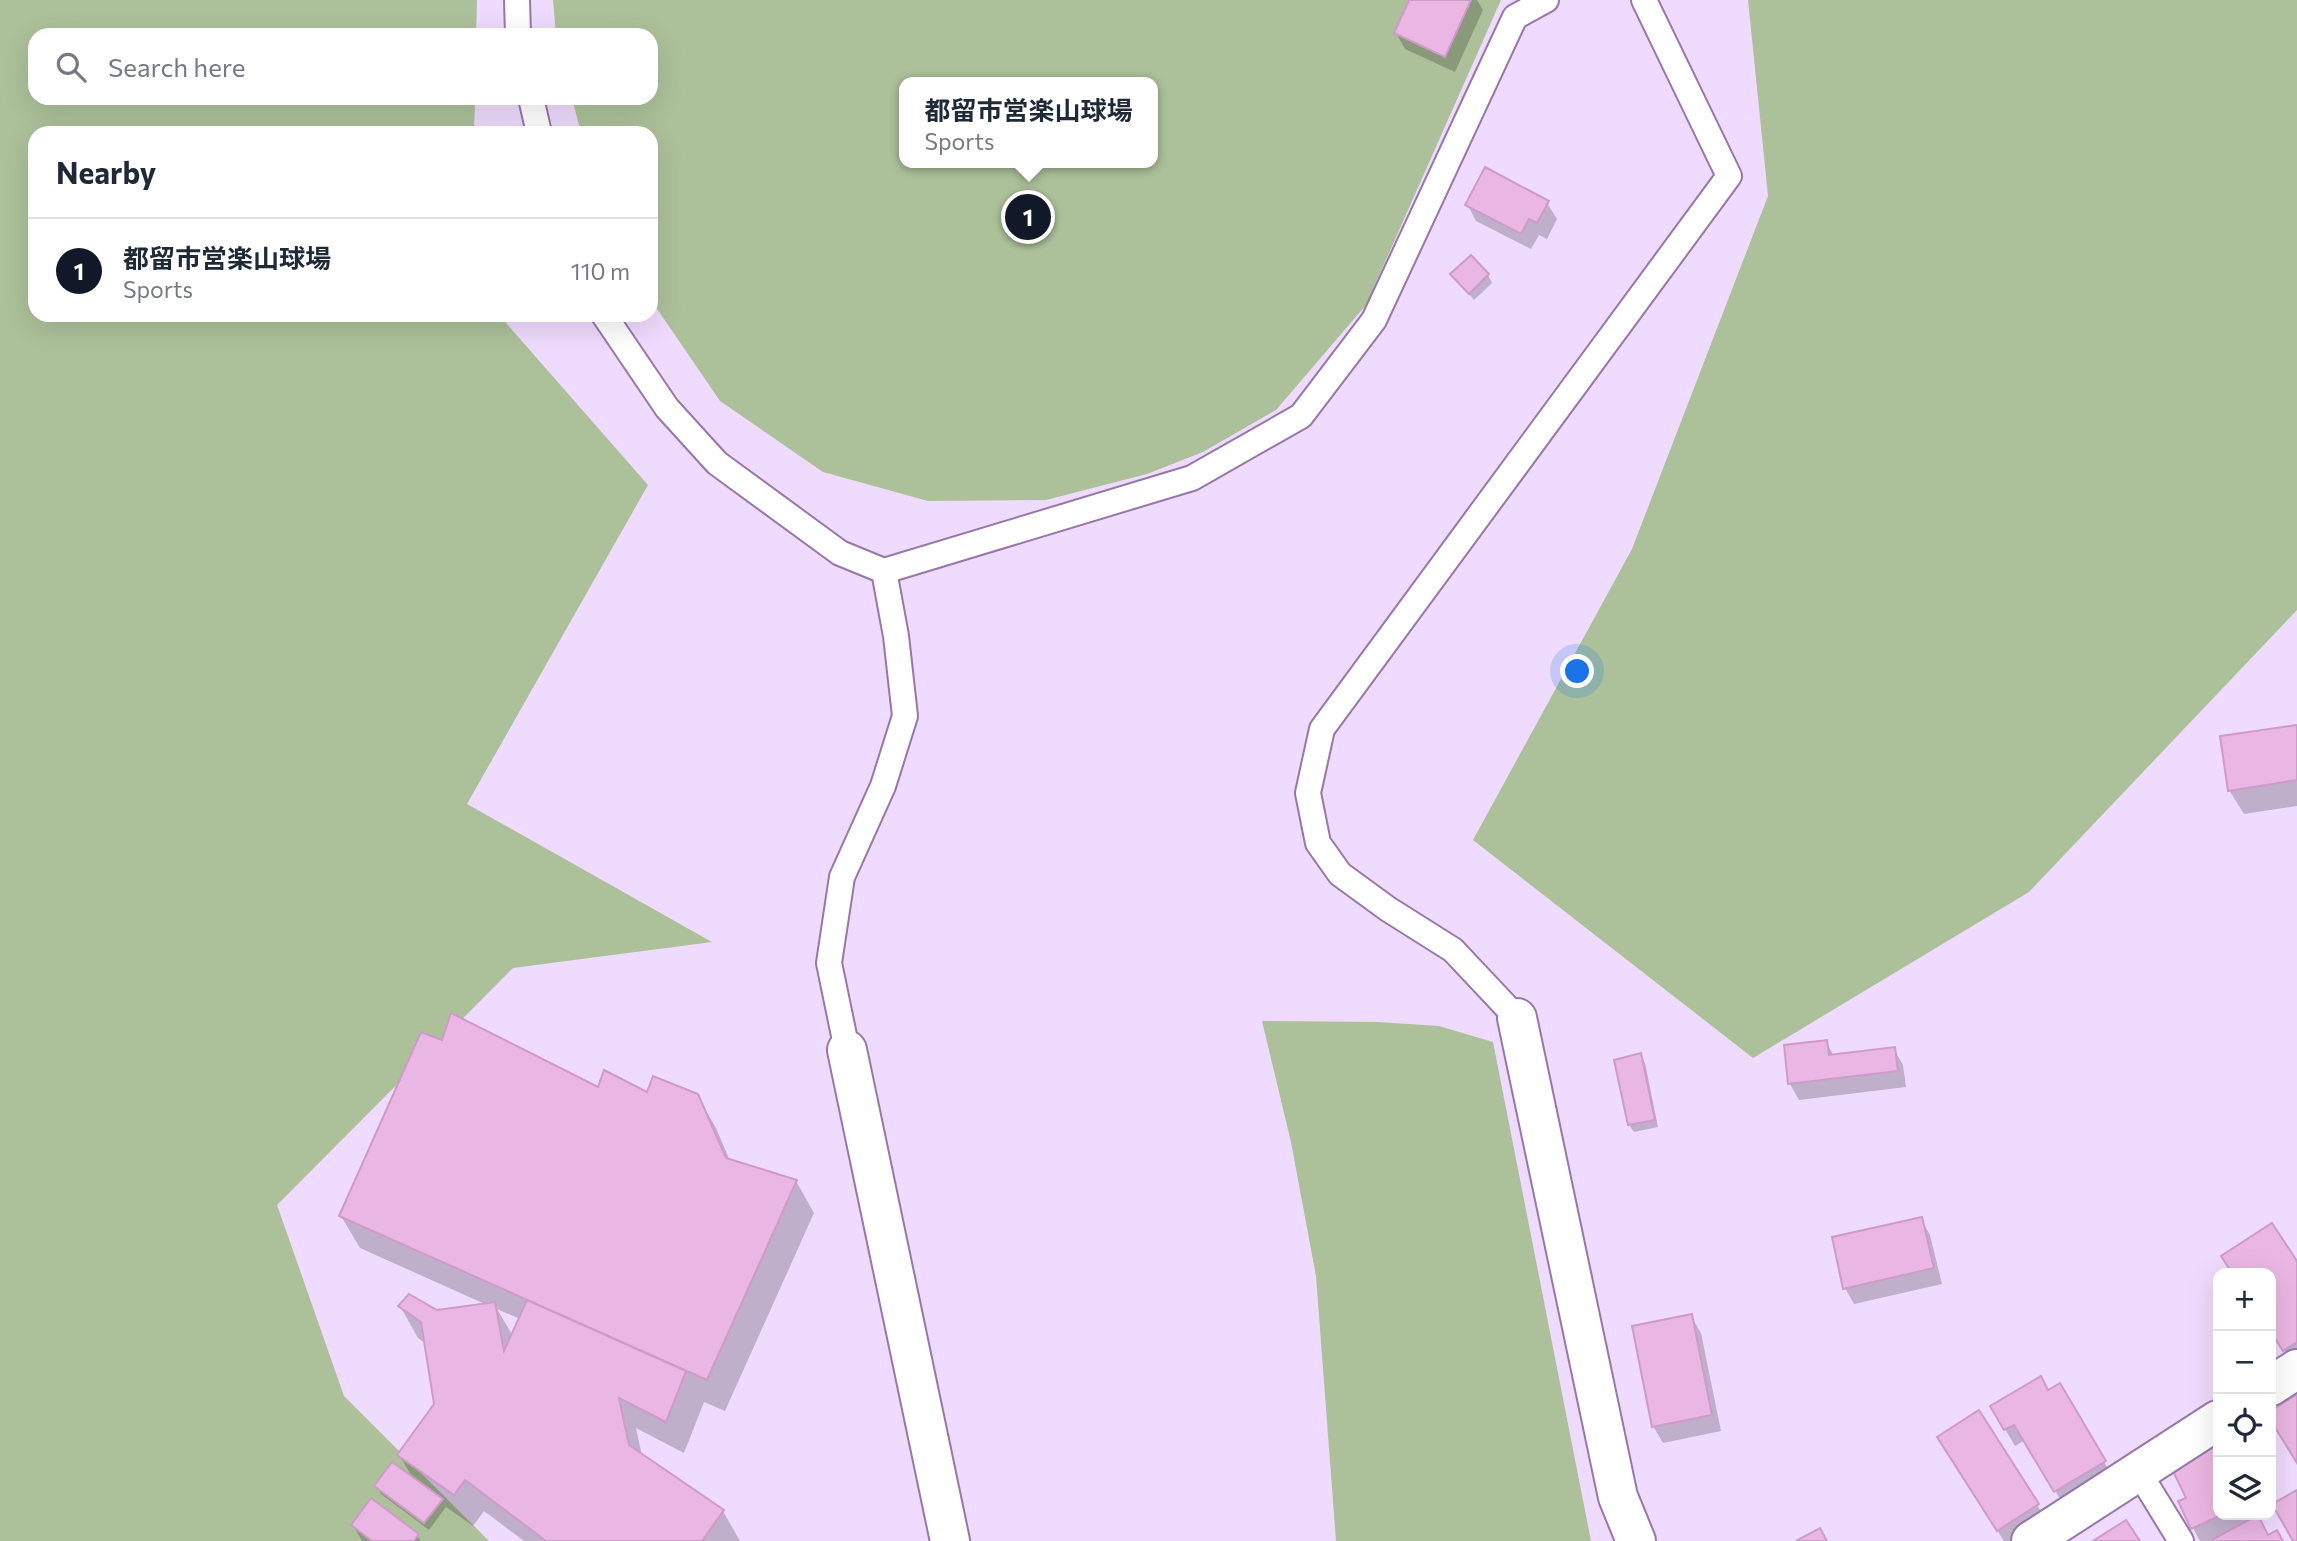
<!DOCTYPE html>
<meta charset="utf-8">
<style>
body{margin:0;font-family:Commissioner,"Noto Sans JP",sans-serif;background:#f2f2f3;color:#1f2937}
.controls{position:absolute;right:21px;bottom:21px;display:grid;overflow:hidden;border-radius:14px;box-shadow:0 7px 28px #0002}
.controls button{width:63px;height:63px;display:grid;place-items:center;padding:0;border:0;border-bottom:2px solid #e0e1e3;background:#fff;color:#1f2937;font:35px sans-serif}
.you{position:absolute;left:1578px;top:672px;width:24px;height:24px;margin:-18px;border:5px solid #fff;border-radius:50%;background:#1a73e8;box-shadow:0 0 0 10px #1a73e833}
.badge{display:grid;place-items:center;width:46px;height:46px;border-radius:50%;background:#111827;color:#fff;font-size:23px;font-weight:700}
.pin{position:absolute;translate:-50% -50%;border:4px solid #fff;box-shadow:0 2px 7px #0006}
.popup{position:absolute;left:899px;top:77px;width:259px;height:91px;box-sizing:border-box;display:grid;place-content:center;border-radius:14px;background:#fff;filter:drop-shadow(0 2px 5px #0005);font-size:23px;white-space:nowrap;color:#747a83}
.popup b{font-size:26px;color:#1f2937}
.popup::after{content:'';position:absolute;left:50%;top:100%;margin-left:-14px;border:14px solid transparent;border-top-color:#fff}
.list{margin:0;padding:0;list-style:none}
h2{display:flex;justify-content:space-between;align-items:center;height:91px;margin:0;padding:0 28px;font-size:30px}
h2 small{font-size:23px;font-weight:400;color:#747a83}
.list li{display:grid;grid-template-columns:46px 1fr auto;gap:21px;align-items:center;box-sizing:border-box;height:105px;padding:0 28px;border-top:2px solid #e0e1e3}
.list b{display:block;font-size:26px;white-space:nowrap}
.list p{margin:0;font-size:23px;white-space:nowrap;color:#747a83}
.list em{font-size:23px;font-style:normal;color:#747a83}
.icon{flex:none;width:38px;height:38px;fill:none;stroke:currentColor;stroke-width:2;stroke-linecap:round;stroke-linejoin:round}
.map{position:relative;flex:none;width:2297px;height:1541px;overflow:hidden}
.search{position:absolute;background:#fff;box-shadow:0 7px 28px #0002;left:28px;top:28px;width:630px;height:77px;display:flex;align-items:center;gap:18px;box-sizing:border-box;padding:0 24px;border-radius:21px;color:#747a83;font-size:26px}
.panel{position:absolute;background:#fff;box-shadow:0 7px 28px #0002;left:28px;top:126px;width:630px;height:196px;border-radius:21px}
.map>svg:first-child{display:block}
.green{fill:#acc19a;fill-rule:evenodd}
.shadow{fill:#0003;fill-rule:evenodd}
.building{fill:#eab6e3;stroke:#ce9bc8;stroke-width:2}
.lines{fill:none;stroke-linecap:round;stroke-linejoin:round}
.service-casing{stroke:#9677ab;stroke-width:28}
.minor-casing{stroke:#9677ab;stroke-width:42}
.tertiary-casing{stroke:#9677ab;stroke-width:42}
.service{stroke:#fff;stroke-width:24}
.minor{stroke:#fff;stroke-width:38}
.tertiary{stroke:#fff;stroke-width:38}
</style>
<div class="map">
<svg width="2297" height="1541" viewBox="0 0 2297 1541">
<rect width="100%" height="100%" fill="#efdbfd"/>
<g class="green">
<polygon points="0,0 477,0 476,35 35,35 35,98 475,98 474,133 35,133 35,315 499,315 648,485 467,804 712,942 513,968 277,1205 344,1396 489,1541 0,1541"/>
<path d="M553 0H1501L1366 305 1276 410 1203 452 1147 474 1046 500 928 501 823 472 720 401 651 300V133H581L572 98H651V35H556ZM904 82H1152V163H904Z"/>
<polygon points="1748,0 2297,0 2297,610 2029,892 1753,1058 1473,840 1632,549 1768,196"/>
<polygon points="1262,1021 1378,1022 1439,1026 1493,1042 1591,1541 1336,1541 1316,1276 1291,1142"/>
</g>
<g class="shadow">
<polygon points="1411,0 1477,0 1483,10 1455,72 1405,49 1396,33"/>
<polygon points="1547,203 1557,219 1547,239 1539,235 1531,249 1476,221 1467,204"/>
<polygon points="1453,275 1488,275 1492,283 1474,300"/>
<polygon points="2297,726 2297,806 2244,814 2229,790"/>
<polygon points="1826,1042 1834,1056 1894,1049 1903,1065 1906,1087 1799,1100 1790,1084 1786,1047"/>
<polygon points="1640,1055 1645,1063 1658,1127 1634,1132 1629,1125 1616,1061"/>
<path d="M599 1090 648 1095H697L716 1128 730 1161 796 1181 814 1213 725 1411 704 1402 684 1453 636 1428 642 1456 723 1511 740 1541H524L484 1511 473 1526 446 1507 429 1530 381 1494 376 1486 414 1480 399 1455 436 1404 426 1344 418 1338 400 1306 437 1312 487 1305 360 1248 341 1216ZM497 1309 520 1319 513 1336Z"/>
<polygon points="1921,1219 1930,1235 1942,1284 1854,1304 1845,1288"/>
<polygon points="2224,1257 2297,1265 2297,1364 2294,1366 2271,1331 2271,1273 2233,1273"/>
<polygon points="1691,1316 1701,1333 1721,1431 1663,1443 1653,1426"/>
<polygon points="2060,1385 2114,1479 2065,1507 2025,1440 2015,1446 1992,1407 2048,1392"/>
<polygon points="2218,1446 2218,1515 2264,1515 2257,1518 2268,1537 2281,1541 2200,1541 2193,1528 2188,1499 2174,1467"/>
<polygon points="1948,1454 2037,1505 2047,1521 2015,1541 2004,1541"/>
<polygon points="2297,1492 2297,1541 2295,1541 2276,1509 2271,1512 2271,1497 2275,1505"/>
<polygon points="353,1525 417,1536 421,1541 362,1541"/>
</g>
<g class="building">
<polygon points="1409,0 1471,0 1445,57 1394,33"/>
<polygon points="1485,167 1549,201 1537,223 1529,219 1521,234 1465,205"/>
<polygon points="1471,255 1489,274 1469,294 1450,274"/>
<polygon points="2297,725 2297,780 2228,791 2220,736"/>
<polygon points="451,1013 598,1087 604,1070 647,1092 653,1076 698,1094 726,1158 797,1180 707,1380 339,1216 421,1032 442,1040"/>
<polygon points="1827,1040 1829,1055 1895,1047 1898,1071 1788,1084 1784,1045"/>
<polygon points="1641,1053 1655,1120 1628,1125 1614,1060"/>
<polygon points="1922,1217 1934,1268 1843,1289 1832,1237"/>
<polygon points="2272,1223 2297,1261 2297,1342 2283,1351 2271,1332 2271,1273 2232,1273 2221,1256"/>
<polygon points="409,1294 437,1310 495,1302 504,1351 527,1300 686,1371 666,1422 619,1398 629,1445 724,1510 702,1541 546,1541 465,1480 454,1495 397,1455 434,1404 421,1322 398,1306"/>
<polygon points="1692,1314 1712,1415 1652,1427 1632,1326"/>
<polygon points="2041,1376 2048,1390 2060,1383 2106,1461 2054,1492 2014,1425 2004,1430 1990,1406"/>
<polygon points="2297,1394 2297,1463 2271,1421 2271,1411"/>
<polygon points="1979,1410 2039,1504 1997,1531 1937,1437"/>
<polygon points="2218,1445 2218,1515 2221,1515 2191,1529 2178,1501 2186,1498 2171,1467"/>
<polygon points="392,1462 443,1499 424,1523 374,1486"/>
<polygon points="2297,1490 2297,1541 2293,1541 2272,1504"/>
<polygon points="371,1498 419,1534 414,1541 372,1541 351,1525"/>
<polygon points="2258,1515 2268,1535 2277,1530 2283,1541 2210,1541"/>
<polygon points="2126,1520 2140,1541 2093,1541"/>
<polygon points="1820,1528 1827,1541 1796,1541"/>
</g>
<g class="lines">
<g class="service-casing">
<g id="service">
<polyline points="517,0 518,35"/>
<polyline points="531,98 539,133"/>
<polyline points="604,315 667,408 717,463 840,553 884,571 1192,478 1301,416 1374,320 1515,17 1546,0"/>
<polyline points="1517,1018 1453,950 1388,909 1340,874 1318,843 1308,793 1322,729 1729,176 1644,0"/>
<polyline points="847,1050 829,963 842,877 883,786 905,716 896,636 884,571"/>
<polyline points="2138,1471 2181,1541"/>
</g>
</g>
<g class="minor-casing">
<g id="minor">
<polyline points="1517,1018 1618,1497 1636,1541"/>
<polyline points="2271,1386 2297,1369"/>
<polyline points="2031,1541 2218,1420"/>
</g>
</g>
<g class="tertiary-casing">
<polyline id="tertiary" points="847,1050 950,1541"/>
</g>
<use href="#service" class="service"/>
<use href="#minor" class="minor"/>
<use href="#tertiary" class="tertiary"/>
</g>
</svg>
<div class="controls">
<button>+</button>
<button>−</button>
<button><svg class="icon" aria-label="locate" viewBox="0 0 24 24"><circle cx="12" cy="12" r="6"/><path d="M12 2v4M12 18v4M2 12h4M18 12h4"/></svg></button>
<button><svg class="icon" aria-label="layers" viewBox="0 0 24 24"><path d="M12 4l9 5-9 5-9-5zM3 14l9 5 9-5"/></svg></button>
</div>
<div class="you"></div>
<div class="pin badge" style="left:1028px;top:217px">1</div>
<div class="popup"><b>都留市営楽山球場</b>Sports</div>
<div class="search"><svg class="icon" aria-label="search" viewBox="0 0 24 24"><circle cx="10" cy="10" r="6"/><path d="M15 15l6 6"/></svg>Search here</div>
<section class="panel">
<h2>Nearby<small></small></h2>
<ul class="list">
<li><span class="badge">1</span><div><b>都留市営楽山球場</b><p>Sports</p></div><em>110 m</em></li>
</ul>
</section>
</div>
